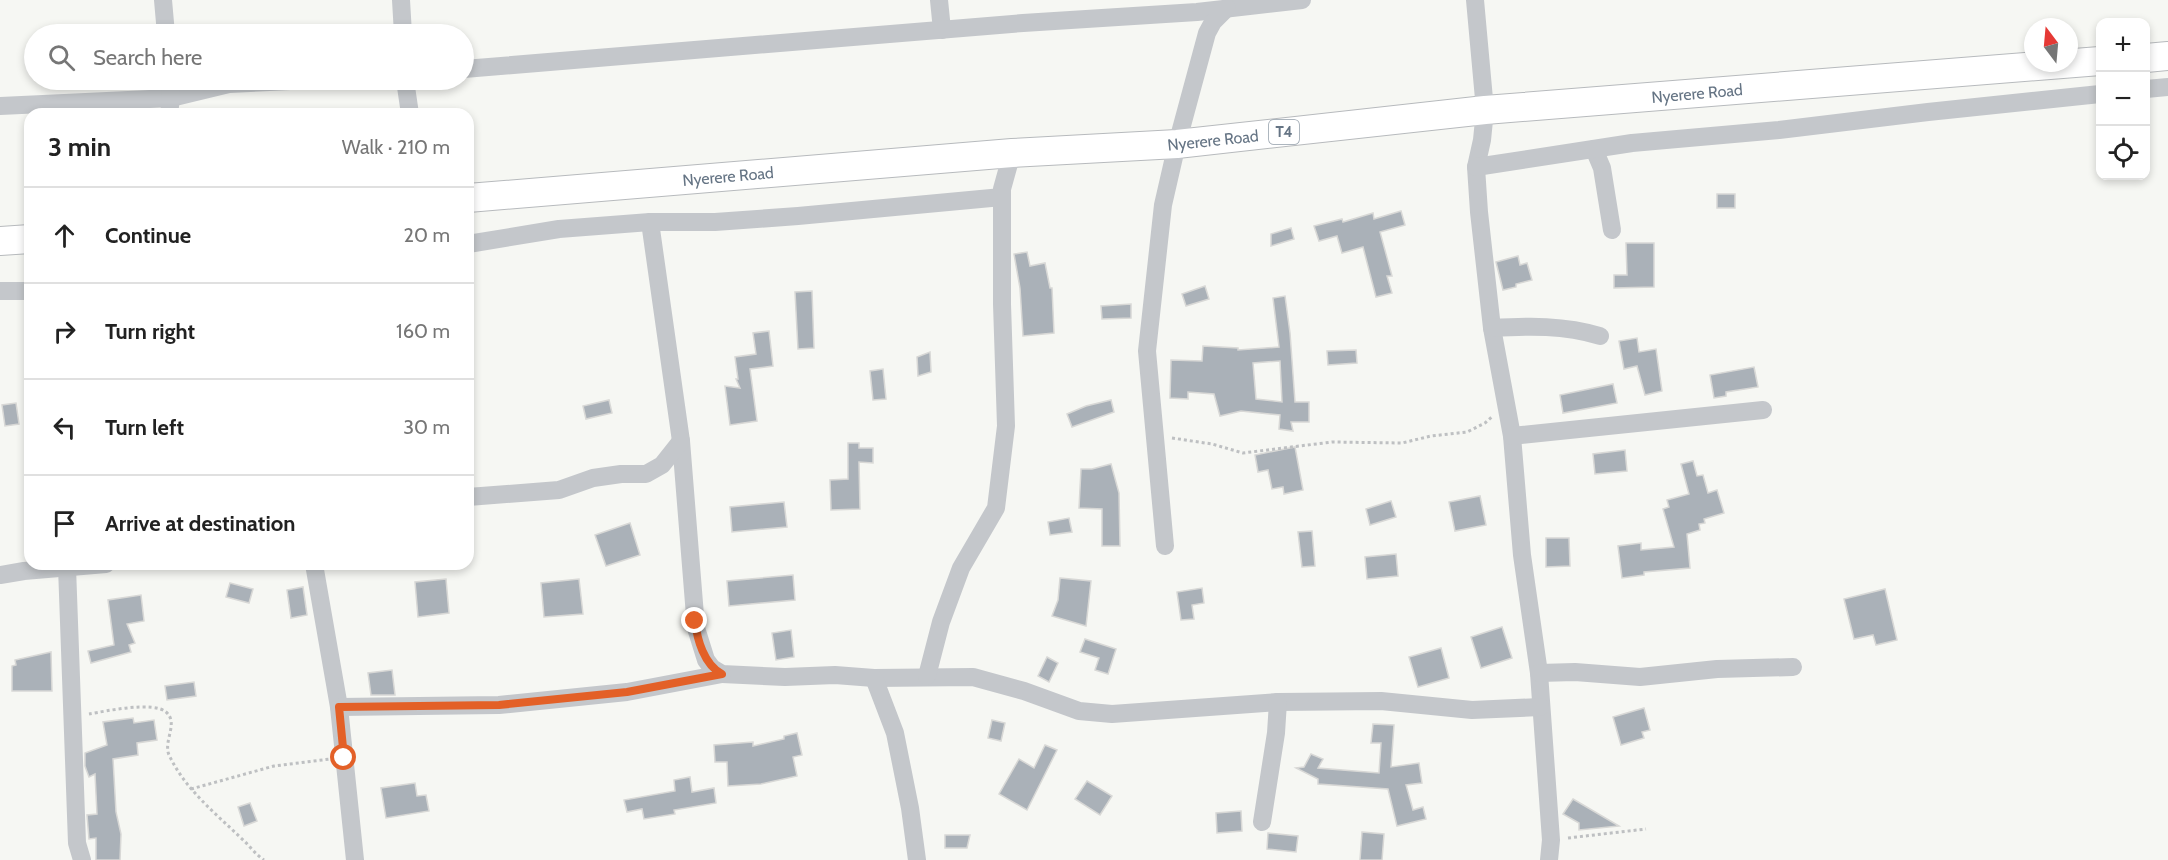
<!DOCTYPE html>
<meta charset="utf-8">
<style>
body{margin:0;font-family:Cabin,sans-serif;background:#f6f6f6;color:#222}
.controls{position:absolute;right:18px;top:18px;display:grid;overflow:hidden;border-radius:12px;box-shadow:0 3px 9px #0003}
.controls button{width:54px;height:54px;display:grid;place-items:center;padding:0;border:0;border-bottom:2px solid #e0e0e0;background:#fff;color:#222;font:30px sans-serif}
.compass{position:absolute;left:2024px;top:18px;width:54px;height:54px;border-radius:50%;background:#fff;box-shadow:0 3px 9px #0003;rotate:344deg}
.stop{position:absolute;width:18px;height:18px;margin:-14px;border:4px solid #e36027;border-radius:50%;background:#fff}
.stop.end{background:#e36027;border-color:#fff;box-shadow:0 2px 6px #0008}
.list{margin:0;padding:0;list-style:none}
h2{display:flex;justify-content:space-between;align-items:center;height:78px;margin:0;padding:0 24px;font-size:26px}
h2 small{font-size:20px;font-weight:400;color:#767676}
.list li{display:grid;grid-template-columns:39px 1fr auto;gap:18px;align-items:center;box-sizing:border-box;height:96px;padding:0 24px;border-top:2px solid #e0e0e0}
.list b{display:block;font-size:22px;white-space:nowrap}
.list em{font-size:20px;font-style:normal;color:#767676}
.icon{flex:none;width:33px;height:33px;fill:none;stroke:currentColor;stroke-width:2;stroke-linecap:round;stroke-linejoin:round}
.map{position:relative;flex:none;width:2168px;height:860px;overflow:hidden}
.search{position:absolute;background:#fff;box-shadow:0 3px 9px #0003;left:24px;top:24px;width:450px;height:66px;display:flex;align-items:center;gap:15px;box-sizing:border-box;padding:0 21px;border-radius:33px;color:#767676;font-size:22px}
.panel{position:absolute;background:#fff;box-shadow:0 3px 9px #0003;left:24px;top:108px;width:450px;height:462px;border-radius:18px}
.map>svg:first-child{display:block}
.building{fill:#aab1b8;stroke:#d8d8d6;stroke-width:1.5;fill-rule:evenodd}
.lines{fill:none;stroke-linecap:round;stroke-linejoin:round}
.trunk-casing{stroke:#b7babd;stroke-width:30}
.path{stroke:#bec0c2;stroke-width:3;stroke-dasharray:3 3;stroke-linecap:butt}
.minor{stroke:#c4c7cb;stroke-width:18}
.trunk{stroke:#fff;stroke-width:28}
.route{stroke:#e36027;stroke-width:8}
.labels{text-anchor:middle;stroke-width:6;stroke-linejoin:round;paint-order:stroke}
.shield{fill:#fff;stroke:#939ea9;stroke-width:1.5}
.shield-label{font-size:15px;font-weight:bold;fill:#657484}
.street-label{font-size:16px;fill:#657484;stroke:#fff}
</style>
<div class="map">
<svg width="2168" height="860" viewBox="0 0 2168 860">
<rect width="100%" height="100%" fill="#f6f7f3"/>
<g class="building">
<rect x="1717" y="194" width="18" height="14"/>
<polygon points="1401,211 1405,225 1380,232 1392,276 1387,276 1392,293 1376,297 1363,247 1342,253 1337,236 1319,241 1314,226 1342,219 1343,222 1373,213 1374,219"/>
<polygon points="1291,228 1294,239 1271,246 1271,234"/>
<polygon points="1626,243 1654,243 1654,287 1614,288 1614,275 1627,275"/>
<polygon points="1027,252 1030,266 1045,263 1050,288 1052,288 1054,333 1023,336 1020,288 1014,254"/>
<polygon points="1518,256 1520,265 1527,263 1532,280 1516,284 1516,287 1503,290 1496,262"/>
<polygon points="1205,286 1209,299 1186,306 1182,294"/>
<polygon points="812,291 814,348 798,349 795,292"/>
<path d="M1285 296 1290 333 1295 402H1309V422H1291L1293 431 1279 429 1280 415 1241 411 1220 416 1214 394 1188 392V399L1170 398 1171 360 1202 361 1203 346 1238 348V350L1279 347 1273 298ZM1280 361 1282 402 1256 399 1253 363Z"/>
<polygon points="1131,304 1131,318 1102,319 1101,306"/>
<polygon points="769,331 773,366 750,369 757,421 730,425 725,386 740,388 736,379 738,379 735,357 756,354 753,333"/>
<polygon points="1637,338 1639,352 1656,349 1662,391 1645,395 1637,366 1624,369 1619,341"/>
<polygon points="1356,350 1357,363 1328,365 1327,351"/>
<polygon points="930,352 931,372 918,376 917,357"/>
<polygon points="1754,367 1758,387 1726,392 1726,396 1714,398 1710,375"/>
<polygon points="883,369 886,399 873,400 870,371"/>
<polygon points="1613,384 1617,403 1563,413 1560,395"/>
<polygon points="609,400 612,413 586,419 583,406"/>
<polygon points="1111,400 1114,412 1072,427 1067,414 1086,406"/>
<polygon points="16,403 19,424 5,426 2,405"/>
<polygon points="848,443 859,443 859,448 873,448 873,463 859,462 860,509 831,510 830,480 848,479"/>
<polygon points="1295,447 1303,490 1284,494 1283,487 1272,489 1268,470 1258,472 1255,455"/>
<polygon points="1625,450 1627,471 1595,474 1593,454"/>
<polygon points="1693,461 1697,476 1703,475 1708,493 1717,490 1724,513 1704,519 1705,523 1699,524 1700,530 1687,534 1690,568 1644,572 1644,575 1622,578 1618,546 1641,543 1641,550 1674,547 1663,509 1669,507 1667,500 1689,494 1681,464"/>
<polygon points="1111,464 1119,493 1120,546 1102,546 1102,509 1079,508 1081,469 1092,469"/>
<polygon points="1480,496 1486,525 1455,531 1449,502"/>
<polygon points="1391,501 1396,517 1370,525 1366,509"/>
<polygon points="784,502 787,527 732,532 730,507"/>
<polygon points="1069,518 1072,532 1050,535 1048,522"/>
<polygon points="630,523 640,555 606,566 595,535"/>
<polygon points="1312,531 1315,566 1302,567 1298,532"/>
<polygon points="1546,538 1569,538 1570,566 1546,567"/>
<polygon points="1396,554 1398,576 1367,579 1365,557"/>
<polygon points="793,575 795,600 729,606 727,581"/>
<polygon points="1060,578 1091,581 1086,626 1052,616 1058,600"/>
<polygon points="446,579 449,613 418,617 415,582"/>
<polygon points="579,579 583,614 544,617 541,583"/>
<polygon points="230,583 253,589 249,603 226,597"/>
<polygon points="303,587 307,615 291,618 287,590"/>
<polygon points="1202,588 1204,603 1192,605 1194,619 1181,620 1177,592"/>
<polygon points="1885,589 1897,640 1876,645 1873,635 1854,639 1844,599"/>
<polygon points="141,595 144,621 127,624 135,643 129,645 131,652 91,663 88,651 114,645 108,600"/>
<polygon points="1502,627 1512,658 1481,668 1471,637"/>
<polygon points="791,630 794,657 776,660 772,633"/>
<polygon points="1085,639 1116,649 1108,674 1095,670 1099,658 1080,652"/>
<polygon points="1441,648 1449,678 1418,687 1409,657"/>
<polygon points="51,652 52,691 12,691 12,666 16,665 15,660"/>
<polygon points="1047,657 1058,663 1049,682 1038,676"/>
<polygon points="392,670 395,695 371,695 368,673"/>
<polygon points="194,682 196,696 167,700 165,686"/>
<polygon points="1644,708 1650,730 1642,732 1644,738 1621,745 1613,717"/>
<polygon points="133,718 134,723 154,720 157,740 137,743 138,755 113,759 116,812 121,834 120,860 96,860 96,838 89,839 87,815 97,814 95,774 89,777 85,766 85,753 107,745 103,722"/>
<polygon points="992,720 1005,723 1001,741 988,738"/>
<polygon points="1373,724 1394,725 1391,767 1419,763 1422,783 1406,785 1413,810 1423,807 1426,819 1397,826 1388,789 1318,784 1318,779 1296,768 1304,767 1311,754 1323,759 1318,768 1379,773 1381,743 1371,743"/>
<polygon points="797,733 802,755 793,757 797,776 761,784 728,786 727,762 715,762 714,745 753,742 753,746 784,739 784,736"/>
<polygon points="1045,745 1057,750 1027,810 999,794 1019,759 1034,768"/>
<polygon points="690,777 692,792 714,788 716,803 674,810 675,814 644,819 642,809 627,812 624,800 675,791 674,780"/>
<polygon points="1087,781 1112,796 1100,815 1075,799"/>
<polygon points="415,783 417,796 426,795 429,811 386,818 381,788"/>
<polygon points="1573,799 1619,826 1579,830 1579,823 1563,814"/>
<polygon points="250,803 257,821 244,826 238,807"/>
<polygon points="1241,811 1242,831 1217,833 1216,813"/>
<polygon points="1362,832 1384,834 1382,860 1360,860"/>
<polygon points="1268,833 1298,836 1296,852 1267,849"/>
<polygon points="945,835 970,835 967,848 945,848"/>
</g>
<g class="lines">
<g class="trunk-casing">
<g id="trunk">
<polyline points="2146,58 2168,56"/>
<polyline points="468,198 1012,153 1177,144 1485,110 2100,61"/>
<polyline points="0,241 30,239"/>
</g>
</g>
<g class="path">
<polyline points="1172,438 1212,444 1243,453 1332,442 1402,443 1431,436 1467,432 1485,423 1493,416"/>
<path d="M89 714C106 711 153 701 166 712 179 723 163 741 169 755 185 789 214 812 241 838 249 845 255 854 264 860"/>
<polyline points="191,789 274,766 330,759"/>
<polyline points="1568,838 1646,829"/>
</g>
<g class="minor">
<polyline points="163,0 166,34"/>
<polyline points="401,0 403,34"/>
<polyline points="939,0 942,30"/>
<polyline points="1475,0 1485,110 1482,140 1476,167 1479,212 1492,328 1512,436 1522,555 1539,673 1551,840 1549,860"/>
<polyline points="464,69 1023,23 1197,12 1302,0"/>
<polyline points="405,80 410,114"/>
<polyline points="2146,89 2168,87"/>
<polyline points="0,106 171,98 229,84 311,80"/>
<polyline points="169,114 171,98 170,80"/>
<polyline points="1594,149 1602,168 1612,230"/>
<polyline points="1476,167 1632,143 1779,130 1928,112 2100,94"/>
<polyline points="650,222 681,441 696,628 706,660 712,668 722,674 785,677 835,675 874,678 973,677 1024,691 1079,711 1112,714 1278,702 1381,701 1472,710 1540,707"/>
<polyline points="468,244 559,229 650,222 715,222 798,216 1002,197"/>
<polyline points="0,291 30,291"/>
<path d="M1492 328C1529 326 1564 325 1600 336"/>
<polyline points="1512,436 1763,410"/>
<polyline points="468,497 559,490 593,478 621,474 646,474 662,465 681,441"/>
<polyline points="1165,546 1147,351 1163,205 1177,144 1207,33 1213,22 1227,8"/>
<polyline points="314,564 339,707 355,860"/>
<polyline points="67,567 77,843 82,860"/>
<polyline points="0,575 24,571 106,564"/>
<polyline points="1539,673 1575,672 1640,677 1717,669 1793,667"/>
<polyline points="927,676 941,622 961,568 996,508 1006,426 1002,304 1002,189 1012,153"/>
<polyline points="874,678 895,733 910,808 917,860"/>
<polyline points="339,707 499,705 627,692 722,674"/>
<polyline points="1262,822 1276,733 1278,702"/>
</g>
<use href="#trunk" class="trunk"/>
</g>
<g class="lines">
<path class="route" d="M344 758 339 707 499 705 627 692 722 674C704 665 697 639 695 621"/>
</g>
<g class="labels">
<rect class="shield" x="1269" y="120" width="30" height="24" rx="4.5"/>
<g class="shield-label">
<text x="1284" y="137">T4</text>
</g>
<g class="street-label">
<text transform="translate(1697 93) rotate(-5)" y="6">Nyerere Road</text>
<text transform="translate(1213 140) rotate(-6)" y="6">Nyerere Road</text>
<text transform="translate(728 176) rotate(-5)" y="6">Nyerere Road</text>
</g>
</g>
</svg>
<div class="controls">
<button>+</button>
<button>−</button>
<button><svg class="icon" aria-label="locate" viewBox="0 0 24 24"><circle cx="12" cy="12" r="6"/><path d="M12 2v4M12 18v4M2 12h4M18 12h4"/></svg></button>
</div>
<svg class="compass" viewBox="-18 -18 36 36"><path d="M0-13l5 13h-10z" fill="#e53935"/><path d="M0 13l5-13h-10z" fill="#767676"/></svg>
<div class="stop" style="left:344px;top:758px"></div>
<div class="stop end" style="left:695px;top:621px"></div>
<div class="search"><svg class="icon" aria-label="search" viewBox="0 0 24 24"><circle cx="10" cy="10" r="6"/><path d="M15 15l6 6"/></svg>Search here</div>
<section class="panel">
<h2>3 min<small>Walk · 210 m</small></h2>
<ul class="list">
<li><svg class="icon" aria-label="ahead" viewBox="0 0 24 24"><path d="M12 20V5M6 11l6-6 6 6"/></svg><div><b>Continue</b></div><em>20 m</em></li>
<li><svg class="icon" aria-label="right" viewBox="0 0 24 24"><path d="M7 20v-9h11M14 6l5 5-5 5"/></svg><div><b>Turn right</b></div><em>160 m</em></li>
<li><svg class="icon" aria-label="left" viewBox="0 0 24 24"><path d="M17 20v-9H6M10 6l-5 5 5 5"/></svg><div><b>Turn left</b></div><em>30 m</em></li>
<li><svg class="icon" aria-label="arrive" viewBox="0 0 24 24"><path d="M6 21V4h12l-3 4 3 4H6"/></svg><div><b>Arrive at destination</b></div></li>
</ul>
</section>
</div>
